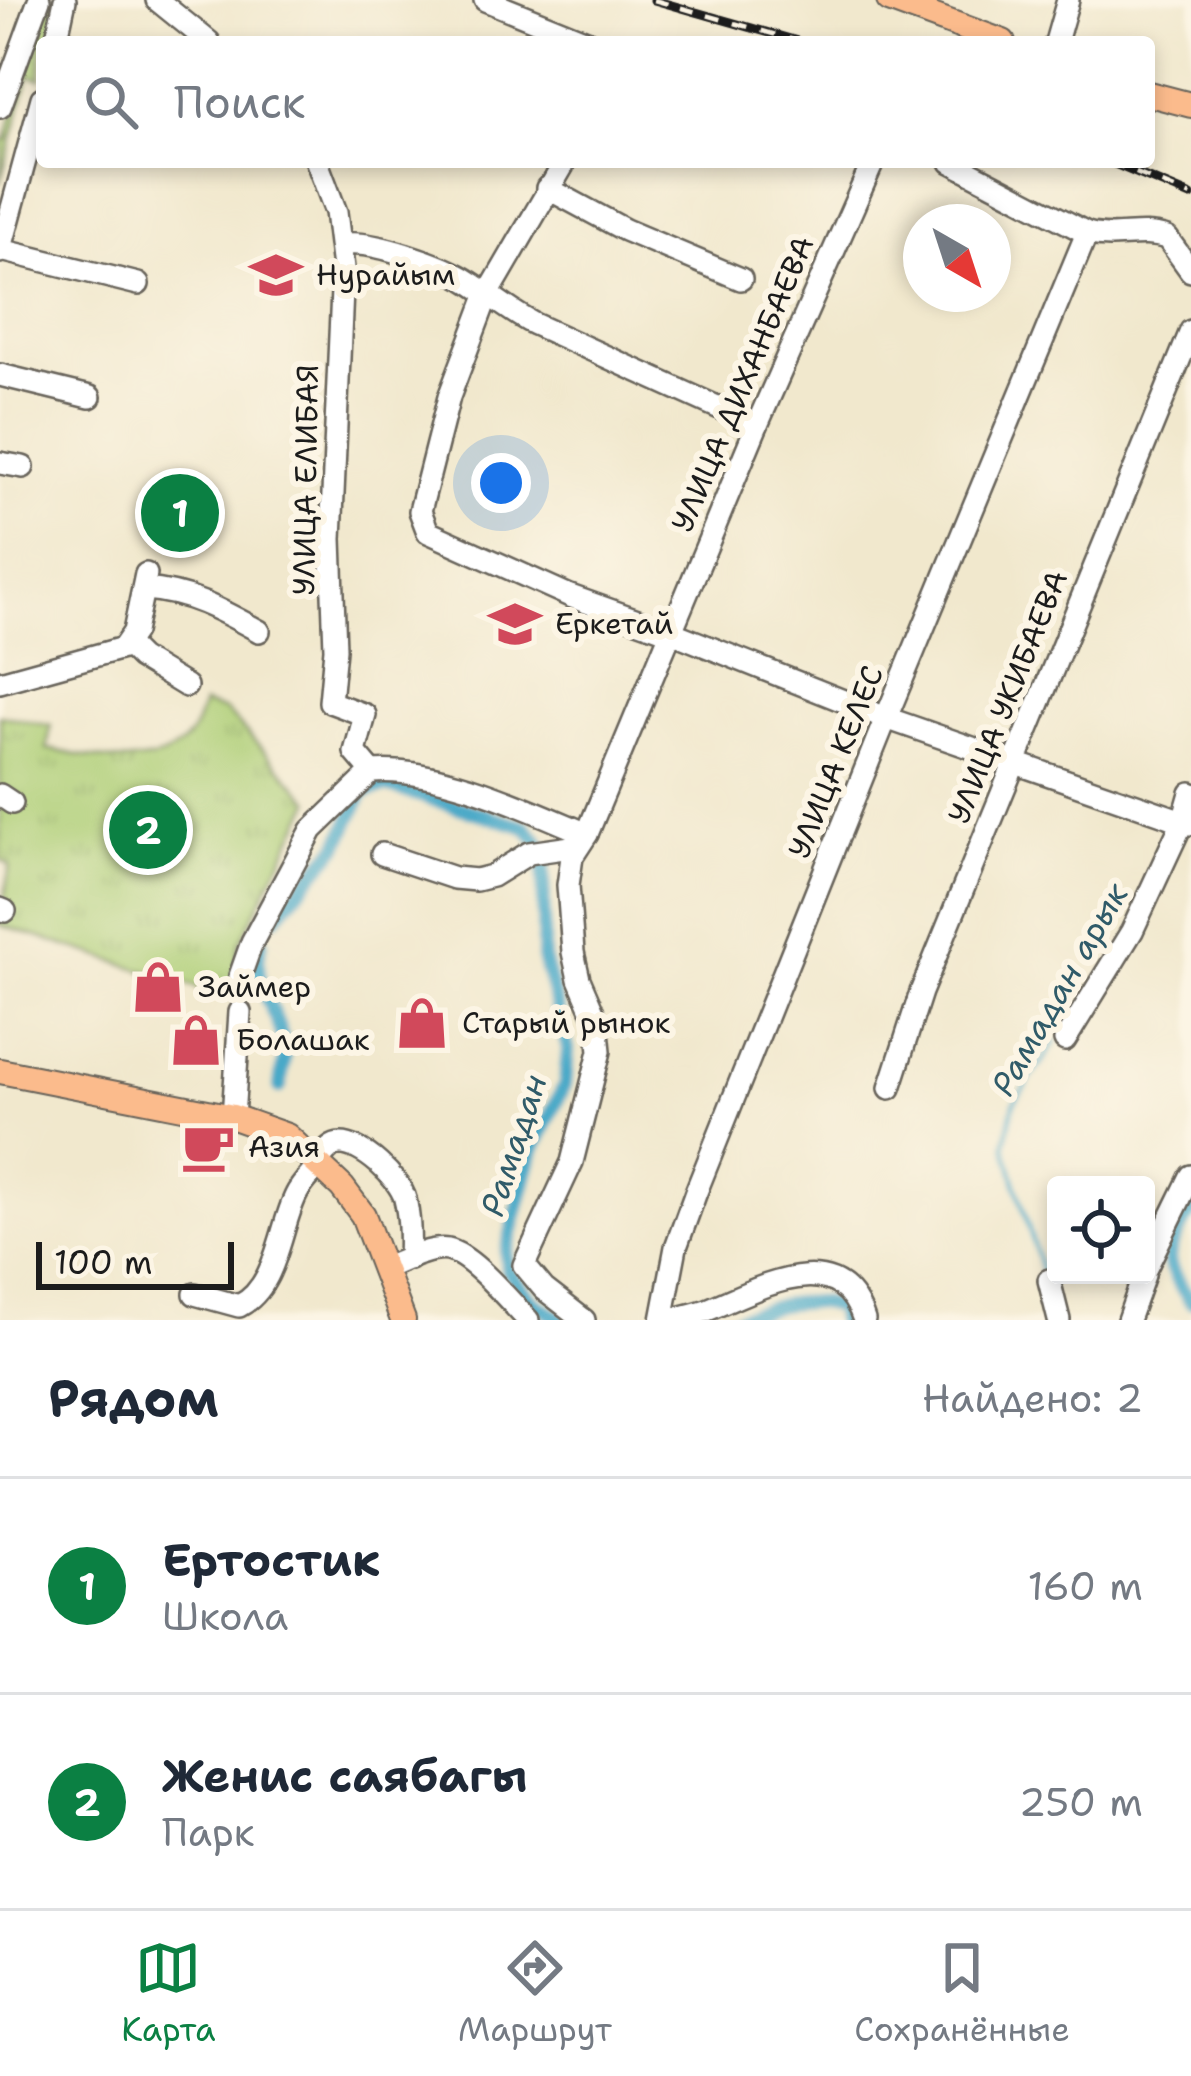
<!DOCTYPE html>
<html lang="ru">
<meta charset="utf-8">
<style>
body{margin:0;font-family:"Shantell Sans",sans-serif;background:#f6f6f7;color:#1f2937}
.controls{position:absolute;right:36px;bottom:36px;display:grid;overflow:hidden;border-radius:12px;box-shadow:0 6px 18px #0003}
.controls button{width:108px;height:108px;display:grid;place-items:center;padding:0;border:0;border-bottom:3px solid #e0e1e3;background:#fff;color:#1f2937;font:60px sans-serif}
.compass{position:absolute;left:903px;top:204px;width:108px;height:108px;border-radius:50%;background:#fff;box-shadow:0 6px 18px #0003;rotate:141deg}
.scale{position:absolute;left:36px;bottom:30px;width:198px;box-sizing:border-box;padding-left:12px;border:6px solid #1c1c1c;border-top:0;font-size:33px;line-height:42px;white-space:nowrap;color:#1c1c1c;-webkit-text-stroke:9px #fcf5e5;paint-order:stroke}
.you{position:absolute;left:501px;top:483px;width:42px;height:42px;margin:-30px;border:9px solid #fff;border-radius:50%;background:#1a73e8;box-shadow:0 0 0 18px #1a73e833}
.badge{display:grid;place-items:center;width:78px;height:78px;border-radius:50%;background:#0b8043;color:#fff;font-size:39px;font-weight:700}
.pin{position:absolute;translate:-50% -50%;border:6px solid #fff;box-shadow:0 3px 12px #0006}
.list{margin:0;padding:0;list-style:none}
h2{display:flex;justify-content:space-between;align-items:center;height:156px;margin:0;padding:0 48px;font-size:51px}
h2 small{font-size:39px;font-weight:400;color:#747a83}
.list li{display:grid;grid-template-columns:78px 1fr auto;gap:36px;align-items:center;box-sizing:border-box;height:216px;padding:0 48px;border-top:3px solid #e0e1e3}
.list b{display:block;font-size:45px;white-space:nowrap}
.list p{margin:0;font-size:39px;white-space:nowrap;color:#747a83}
.list em{font-size:39px;font-style:normal;color:#747a83}
.icon{flex:none;width:66px;height:66px;fill:none;stroke:currentColor;stroke-width:2;stroke-linecap:round;stroke-linejoin:round}
.map{position:relative;flex:none;width:1191px;height:1320px;overflow:hidden}
.search{position:absolute;background:#fff;box-shadow:0 6px 18px #0003;left:36px;right:36px;top:36px;height:132px;display:flex;align-items:center;gap:30px;box-sizing:border-box;padding:0 42px;border-radius:12px;color:#747a83;font-size:45px}
.sheet{height:588px;background:#fff}
nav{display:flex;justify-content:space-around;align-items:center;box-sizing:border-box;height:168px;border-top:3px solid #e0e1e3;background:#fff;font-size:33px;color:#747a83}
nav a{display:grid;justify-items:center;gap:6px}
nav .on{color:#0b8043}
.map>svg:first-child{display:block}
.park{fill:url(#park-tufts);stroke:#647549;stroke-width:3}
.lines{fill:none;stroke-linecap:round;stroke-linejoin:round}
.stream{stroke:#48a9c8;stroke-width:4.5}
.canal{stroke:#48a9c8;stroke-width:14}
.minor-casing{stroke:#67635a;stroke-width:26}
.major-casing{stroke:#67635a;stroke-width:28}
.minor{stroke:#fff;stroke-width:21}
.major{stroke:#fbbb8c;stroke-width:24}
.rail-casing{stroke:#1c1c1c;stroke-width:9}
.rail{stroke:#fcf5e5;stroke-width:4.5;stroke-dasharray:14;stroke-linecap:butt}
.labels{text-anchor:middle;stroke-width:12;stroke-linejoin:round;paint-order:stroke}
.poi-label{font-size:30px;fill:#1c1c1c;stroke:#fcf5e5;text-anchor:start}
.street-label{font-size:30px;fill:#1c1c1c;stroke:#fcf5e5}
.water-label{font-size:33px;font-style:italic;fill:#305b69;stroke:#fcf5e5}
</style>
<div class="map">
<svg width="1191" height="1320" viewBox="0 0 1191 1320">
<defs>
<pattern id="park-tufts" width="24" height="20" patternUnits="userSpaceOnUse" patternTransform="scale(3)"><rect width="24" height="20" fill="#adce76"/><path d="M3 7l-1-3M5 7V3M7 7l1-3M15 17l-1-3M17 17v-4M19 17l1-3" fill="none" stroke="#94b066"/></pattern>
</defs>
<rect width="100%" height="100%" fill="#fcf5e5"/>
<filter id="ink" filterUnits="userSpaceOnUse"><feTurbulence type="fractalNoise" baseFrequency=".00833" numOctaves="2"/><feDisplacementMap in="SourceGraphic" scale="24" xChannelSelector="R" yChannelSelector="G"/><feConvolveMatrix kernelMatrix="1 2 1 2 8 2 1 2 1" color-interpolation-filters="sRGB"/></filter>
<filter id="wash" filterUnits="userSpaceOnUse"><feTurbulence type="fractalNoise" baseFrequency=".004" numOctaves="4" result="noise"/><feDisplacementMap in="SourceGraphic" scale="48" xChannelSelector="R" yChannelSelector="G"/><feGaussianBlur stdDeviation="2.7" result="paint"/><feColorMatrix in="noise" values="0 0 0 0 0 0 0 0 0 0 0 0 0 0 0 0 0 1.4 0 .05"/><feComposite in="paint" operator="in"/></filter>
<g filter="url(#wash)">
<rect width="100%" height="100%" fill="#f1e8cd"/>
<g class="park">
<polygon points="48,0 61,0 50,42 42,42 41,79 29,76 0,183 3,148 0,139 6,140 24,68"/>
<path d="M203 704 226 711 311 801 239 945 231 998 0 925 10 865 0 859V715L51 726 47 749C89 756 153 776 187 739 195 731 199 714 203 704Z"/>
</g>
<g class="lines">
<g class="stream">
<polyline points="1191,210 1191,215"/>
<polyline points="1042,1274 1005,1145 1014,1103 1056,1041"/>
</g>
<g class="canal">
<polyline points="275,917 338,846 363,792 387,786 526,827 538,841 544,858 543,958 568,1049 565,1084 532,1154 506,1253 507,1270 534,1302 562,1320"/>
<path d="M262 942C247 981 279 1010 284 1047 286 1059 281 1074 280 1087"/>
<path d="M1191 1209C1165 1257 1159 1255 1191 1302"/>
<path d="M732 1320C769 1307 800 1296 838 1307L841 1320"/>
</g>
</g>
</g>
<g filter="url(#ink)">
<g class="lines">
<g class="minor-casing">
<g id="minor">
<polyline points="157,0 209,42"/>
<polyline points="485,0 589,42"/>
<polyline points="56,42 65,0"/>
<polyline points="1056,42 1068,0"/>
<polyline points="0,107 39,0"/>
<polyline points="317,162 336,212 343,268 331,539 335,649 330,702 365,715 355,752 372,772"/>
<polyline points="565,162 487,296 449,397 420,511 428,532 570,596 671,632 886,718 1191,824"/>
<path d="M951 162 1087 233C1113 241 1140 229 1167 238L1191 271"/>
<polyline points="547,188 625,230 741,279"/>
<path d="M342 245C369 238 445 266 470 282 492 296 511 312 534 324L757 425"/>
<polyline points="1,250 138,284"/>
<polyline points="0,252 42,98"/>
<polyline points="0,375 90,397"/>
<polyline points="0,463 23,467"/>
<path d="M144 589C189 592 221 610 259 631"/>
<polyline points="127,645 140,658 186,686"/>
<polyline points="0,682 123,648 134,632 146,574"/>
<polyline points="0,795 12,803"/>
<polyline points="382,854 454,878 476,880 492,876 529,853 578,846"/>
<polyline points="0,909 5,911"/>
<path d="M240 976 252 942 312 830 372 772C437 766 528 809 587 834"/>
<polyline points="1065,1040 1132,931 1183,821 1191,793"/>
<polyline points="890,1088 921,992 1191,331"/>
<polyline points="233,1117 240,1012"/>
<path d="M317 1162C324 1155 330 1144 340 1144 362 1143 400 1179 405 1199 410 1219 410 1239 409 1259"/>
<polyline points="1146,1268 1191,1176"/>
<path d="M383 1269C401 1262 428 1247 448 1250 472 1255 510 1302 528 1320"/>
<polyline points="1049,1280 1059,1320"/>
<path d="M195 1294 239 1306C277 1287 279 1230 296 1195 301 1184 312 1174 320 1164"/>
<polyline points="584,1320 544,1289 524,1265 572,1162 600,1051 597,1021 579,979 573,952 568,885 572,857 587,834 757,425 873,162"/>
<polyline points="662,1320 676,1247 696,1192 886,718 1087,233"/>
<path d="M669 1320C682 1317 695 1314 707 1310 757 1290 838 1241 864 1320"/>
<polyline points="1128,1320 1144,1275"/>
</g>
</g>
<g class="major-casing">
<g id="major">
<polyline points="889,0 1003,42"/>
<polyline points="1149,94 1191,105"/>
<polyline points="0,1071 233,1117 287,1136 342,1187 363,1215 403,1320"/>
</g>
</g>
<use href="#minor" class="minor"/>
<use href="#major" class="major"/>
<g class="rail-casing">
<g id="rail">
<polyline points="654,0 801,42"/>
<polyline points="1110,162 1191,196"/>
</g>
</g>
<use href="#rail" class="rail"/>
</g>
</g>
<defs>
<g id="school-bare" transform="scale(4.14)"><path d="M0-5L7-2L0 1L-7-2ZM-4 1L0 2.5L4 1V4Q0 6-4 4Z" fill="#d1495b" stroke="#fcf5e5" stroke-width="2.5" paint-order="stroke"/></g>
<g id="shop-bare" transform="scale(4.14)"><path d="M-5-2.5h2.3a2.7 3.5 0 0 1 5.4 0H5L5.5 6h-11ZM-1.5-2.5h3a1.5 2.3 0 0 0-3 0Z" fill="#d1495b" stroke="#fcf5e5" stroke-width="2.5" paint-order="stroke"/></g>
<g id="cafe-bare" transform="scale(4.14)"><path d="M-5.5-4.5H6V0H3Q3 3.5 0 3.5H-2.5Q-5.5 3.5-5.5 0ZM3-3.2v2h1.7v-2ZM-6 4.5H4V6H-6Z" fill="#d1495b" stroke="#fcf5e5" stroke-width="2.5" paint-order="stroke"/></g>
</defs>
<g fill-rule="evenodd">
<use href="#school-bare" x="276" y="275"/>
<use href="#school-bare" x="515" y="624"/>
<use href="#shop-bare" x="158" y="987"/>
<use href="#shop-bare" x="422" y="1023"/>
<use href="#shop-bare" x="196" y="1040"/>
<use href="#cafe-bare" x="208" y="1147"/>
</g>
<g class="labels">
<g class="poi-label">
<text x="316" y="285">Нурайым</text>
<text x="555" y="634">Еркетай</text>
<text x="198" y="997">Займер</text>
<text x="462" y="1033">Старый рынок</text>
<text x="236" y="1050">Болашак</text>
<text x="248" y="1157">Азия</text>
</g>
<g class="street-label">
<text transform="translate(743 384) rotate(-67)" y="10">УЛИЦА ДИХАНБАЕВА</text>
<text transform="translate(306 480) rotate(-89)" y="10">УЛИЦА ЕЛИБАЯ</text>
<text transform="translate(1008 697) rotate(-68)" y="10">УЛИЦА УКИБАЕВА</text>
<text transform="translate(836 762) rotate(-68)" y="10">УЛИЦА КЕЛЕС</text>
</g>
<g class="water-label">
<text transform="translate(1059 989) rotate(-60)" y="12">Рамадан арык</text>
<text transform="translate(513 1145) rotate(-72)" y="12">Рамадан</text>
</g>
</g>
</svg>
<div class="controls">
<button><svg class="icon" aria-label="locate" viewBox="0 0 24 24"><circle cx="12" cy="12" r="6"/><path d="M12 2v4M12 18v4M2 12h4M18 12h4"/></svg></button>
</div>
<svg class="compass" viewBox="-18 -18 36 36"><path d="M0-13l5 13h-10z" fill="#e53935"/><path d="M0 13l5-13h-10z" fill="#747a83"/></svg>
<div class="scale">100 m</div>
<div class="you"></div>
<div class="pin badge" style="left:180px;top:513px">1</div>
<div class="pin badge" style="left:148px;top:830px">2</div>
<div class="search"><svg class="icon" aria-label="search" viewBox="0 0 24 24"><circle cx="10" cy="10" r="6"/><path d="M15 15l6 6"/></svg>Поиск</div>
</div>
<section class="sheet">
<h2>Рядом<small>Найдено: 2</small></h2>
<ul class="list">
<li><span class="badge">1</span><div><b>Ертостик</b><p>Школа</p></div><em>160 m</em></li>
<li><span class="badge">2</span><div><b>Женис саябагы</b><p>Парк</p></div><em>250 m</em></li>
</ul>
</section>
<nav>
<a class="on"><svg class="icon" aria-label="map" viewBox="0 0 24 24"><path d="M3 6l6-2 6 2 6-2v14l-6 2-6-2-6 2zM9 4v14M15 6v14"/></svg>Карта</a>
<a><svg class="icon" aria-label="directions" viewBox="0 0 24 24"><path d="M12 3l9 9-9 9-9-9zM9 14v-3h6M13 9l2 2-2 2"/></svg>Маршрут</a>
<a><svg class="icon" aria-label="saved" viewBox="0 0 24 24"><path d="M7 4h10v16l-5-4-5 4z"/></svg>Сохранённые</a>
</nav>
